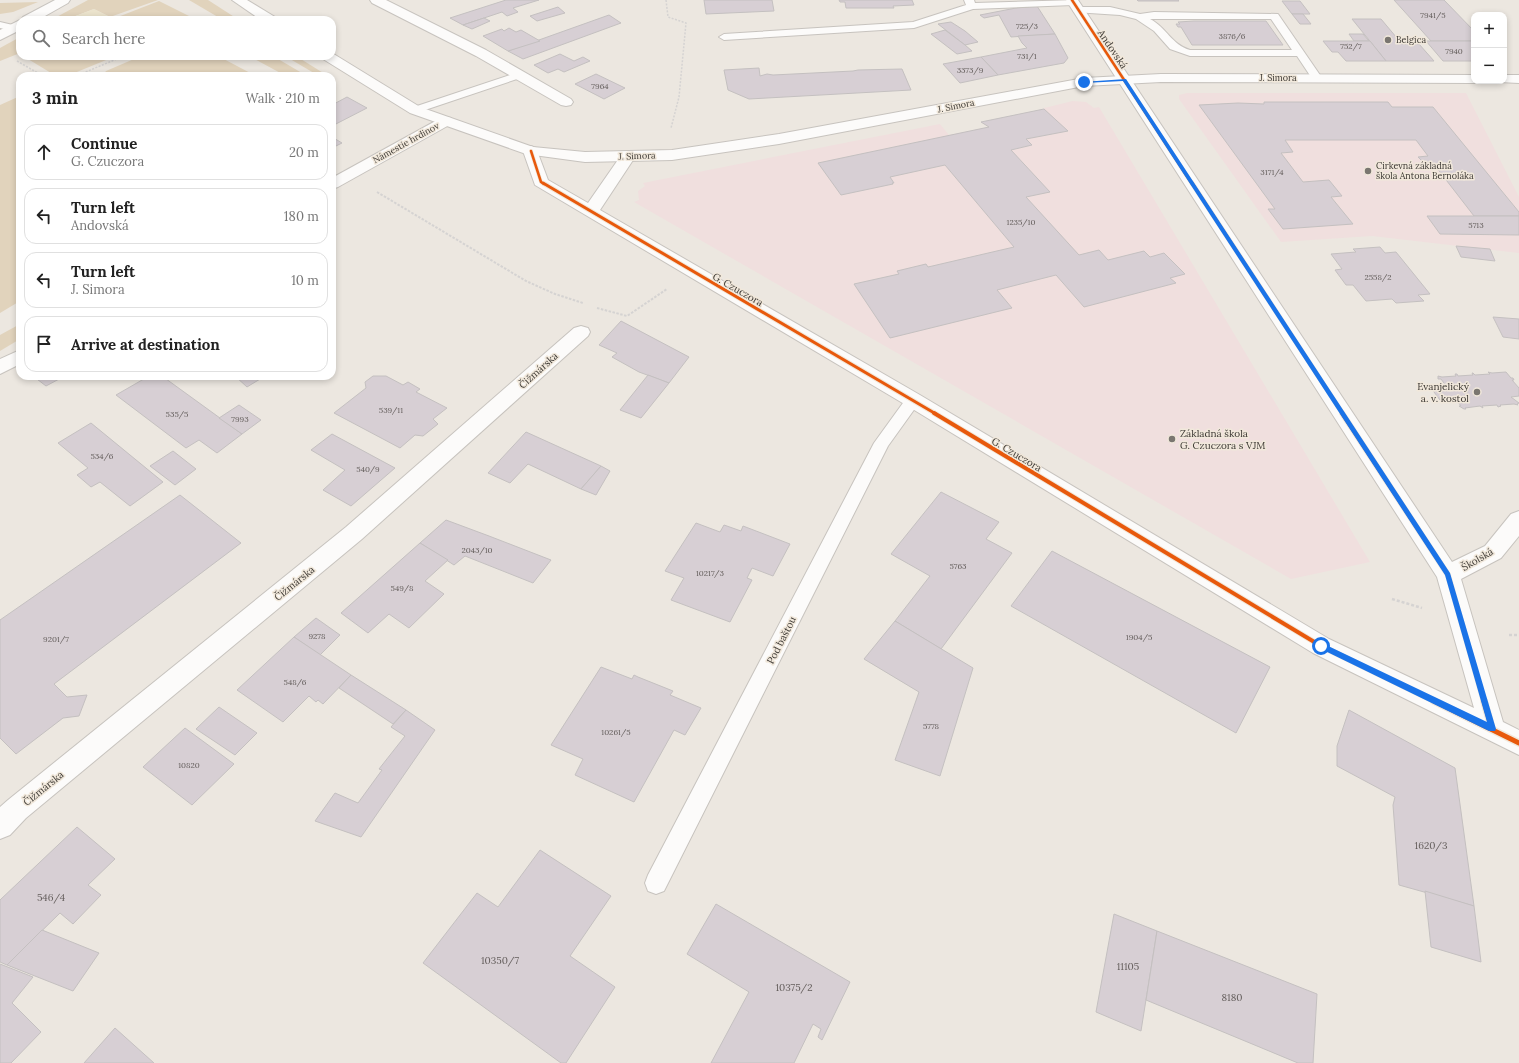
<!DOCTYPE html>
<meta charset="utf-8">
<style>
body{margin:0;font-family:Lora,serif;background:#f2f2f2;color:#222}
.controls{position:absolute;right:12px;top:12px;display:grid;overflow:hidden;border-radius:8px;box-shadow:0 2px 6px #0003}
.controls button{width:36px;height:36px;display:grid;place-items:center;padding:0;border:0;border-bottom:1px solid #e0e0e0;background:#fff;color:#222;font:20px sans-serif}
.stop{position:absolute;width:12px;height:12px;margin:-9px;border:3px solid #1a73e8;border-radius:50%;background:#fff}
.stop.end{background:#1a73e8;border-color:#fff;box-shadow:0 1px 4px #0008}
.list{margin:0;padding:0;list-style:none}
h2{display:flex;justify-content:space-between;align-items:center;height:52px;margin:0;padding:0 16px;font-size:17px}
h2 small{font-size:13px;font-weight:400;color:#767676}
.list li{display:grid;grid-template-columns:26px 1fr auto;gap:12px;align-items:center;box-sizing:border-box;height:56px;margin:0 8px 8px;padding:0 8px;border:1px solid #e0e0e0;border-radius:12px}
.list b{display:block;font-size:15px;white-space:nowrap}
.list p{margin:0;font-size:13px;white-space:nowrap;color:#767676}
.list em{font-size:13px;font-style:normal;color:#767676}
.icon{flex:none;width:22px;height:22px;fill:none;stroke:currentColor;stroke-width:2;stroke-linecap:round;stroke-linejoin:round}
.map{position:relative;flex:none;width:1519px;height:1063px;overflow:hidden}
.search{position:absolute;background:#fff;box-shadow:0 2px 6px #0003;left:16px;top:16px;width:320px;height:44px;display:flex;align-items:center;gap:10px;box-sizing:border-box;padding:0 14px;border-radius:12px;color:#767676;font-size:15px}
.panel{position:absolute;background:#fff;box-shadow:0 2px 6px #0003;left:16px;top:72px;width:320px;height:308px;border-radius:12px}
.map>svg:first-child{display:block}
.education{fill:#f0dfde}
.green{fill:#e1d3bc}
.sand{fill:#ebe3cc}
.building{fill:#d7cfd4;stroke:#c4c0c0}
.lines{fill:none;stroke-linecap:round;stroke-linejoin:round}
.lane-casing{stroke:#c7c3be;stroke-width:2}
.street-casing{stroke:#c7c3be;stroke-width:2}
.secondary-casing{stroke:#c7c3be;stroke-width:2}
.path-far2{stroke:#d5d3d2;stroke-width:1.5;stroke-dasharray:2 1.5;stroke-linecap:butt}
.path-far1{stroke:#d5d3d2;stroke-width:2;stroke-dasharray:2.5 1.5;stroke-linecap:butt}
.path{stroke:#d5d3d2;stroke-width:2.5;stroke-dasharray:3 2;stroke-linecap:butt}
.lane{fill:#fcfbfa;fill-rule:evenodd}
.street{fill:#fcfbfa;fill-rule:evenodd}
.secondary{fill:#fcfbfa;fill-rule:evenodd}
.cycleway-far3-casing{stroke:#f1e8db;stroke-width:4}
.cycleway-far2-casing{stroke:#f1e8db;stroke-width:5}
.cycleway-far1-casing{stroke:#f1e8db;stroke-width:6}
.cycleway-casing{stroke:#f1e8db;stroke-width:8}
.cycleway-far3{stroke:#e8590c;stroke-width:2.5}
.cycleway-far2{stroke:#e8590c;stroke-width:3}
.cycleway-far1{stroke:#e8590c;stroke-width:4}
.cycleway{stroke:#e8590c;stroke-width:5}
.route{fill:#1a73e8}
.poi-dot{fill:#7a7670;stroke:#f1e8db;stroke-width:1.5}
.labels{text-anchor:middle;stroke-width:3;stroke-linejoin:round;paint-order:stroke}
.number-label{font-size:8px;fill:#645e5c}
.far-poi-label{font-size:9px;fill:#3d3934;stroke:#f1e8db;text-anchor:start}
.far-street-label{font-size:9px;fill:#3d3934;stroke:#f1e8db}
.street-label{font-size:10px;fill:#3d3934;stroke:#f1e8db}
.poi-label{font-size:10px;fill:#3d3934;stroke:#f1e8db;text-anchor:end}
.near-number-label{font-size:10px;fill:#645e5c}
</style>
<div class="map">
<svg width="1519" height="1063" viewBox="0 0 1519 1063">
<rect width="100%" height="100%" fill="#ece7e0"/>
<g class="education">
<polygon points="1187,93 1466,93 1519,197 1519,253 1372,236 1281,242 1179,99 1179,95"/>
<polygon points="1073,101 1086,102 1094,108 1099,107 1370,562 1291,579 634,202 639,200 638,191 645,186 643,183 940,124 949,135 988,127 981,122 1044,109 1044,108"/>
</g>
<g class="green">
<polygon points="88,0 158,0 110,17 94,9 65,20 51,20"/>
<polygon points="189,0 208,0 239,20 223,20"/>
<polygon points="159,1 197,20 110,20"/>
<polygon points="38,2 13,12 0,14 0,3"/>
<polygon points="20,37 20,53 0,61 0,48"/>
<polygon points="23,56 116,56 67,76 56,76"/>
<polygon points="141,56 218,56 256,76 102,76 106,71"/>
<polygon points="249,56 273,56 307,76 286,76"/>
<polygon points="285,56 296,56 328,76 319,76"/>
<polygon points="20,96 20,301 0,313 0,105"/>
<polygon points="20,324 20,339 0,351 0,335"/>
</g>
<polygon class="sand" points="94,9 110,17 104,20 65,20"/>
<g class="building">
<polygon points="506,0 539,0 513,8 518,12 507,16 502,12 463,25 450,18"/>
<polygon points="704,0 772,0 774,11 706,14"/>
<polygon points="839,0 912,0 914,5 893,6 894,8 846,8 845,2 840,2"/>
<polygon points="1137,0 1178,0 1179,1 1138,1"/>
<polygon points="1394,0 1444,0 1474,31 1474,41 1431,41"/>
<polygon points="1282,1 1300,1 1310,14 1292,14"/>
<polygon points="1037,6 1055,34 1011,37 999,15 984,18 980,15 1016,8"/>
<polygon points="558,7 565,13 537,21 530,16"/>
<polygon points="1292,14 1303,14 1311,24 1300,24"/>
<polygon points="609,15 621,23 523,59 508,51"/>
<polygon points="484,18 490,21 472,29 463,25"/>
<polygon points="1352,19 1381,19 1402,44 1419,44 1434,61 1386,61"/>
<polygon points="1194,21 1266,21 1283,45 1192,45 1181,27 1178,27 1176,24 1180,24 1178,22"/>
<polygon points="951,22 965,31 978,42 965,45 938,24"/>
<polygon points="509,28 516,32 521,30 540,41 508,51 483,36 502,29 504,31"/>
<polygon points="945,30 965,45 972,51 957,54 931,34"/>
<polygon points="1055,34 1068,58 1064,63 998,75 981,57 1027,48 1022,43 1018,36"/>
<polygon points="1349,34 1363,34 1369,41 1354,41"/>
<polygon points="1323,41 1370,41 1386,61 1346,61 1338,52 1332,52"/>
<polygon points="1426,41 1474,41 1474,61 1443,61"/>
<polygon points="560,54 574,61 583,57 590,61 564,72 558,69 548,73 534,65"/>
<polygon points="981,57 998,75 960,83 943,64"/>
<polygon points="759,68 760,76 767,74 773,75 853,71 858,70 902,69 911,90 749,99 728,90 724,70"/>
<polygon points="596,74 625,88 604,99 575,84"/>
<polygon points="347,97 367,108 332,126 332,105"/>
<polygon points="1264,102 1388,102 1392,107 1433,107 1519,212 1519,216 1474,216 1433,163 1424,163 1418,157 1428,156 1416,140 1285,140 1293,152 1281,153 1303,182 1329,180 1342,196 1331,197 1353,224 1283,229 1268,209 1275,209 1199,105 1238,103 1264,104"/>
<polygon points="1044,109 1068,131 1026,139 1032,145 1011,150 1050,192 1026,197 1079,255 1099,250 1108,260 1144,251 1150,257 1164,253 1185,274 1170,278 1176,283 1084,307 1056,275 997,290 1012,308 890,338 854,284 899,274 897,271 926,264 928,267 1014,247 945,165 890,177 894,183 892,183 893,184 841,195 818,163 989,127 981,122"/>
<polygon points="332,137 342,143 332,148"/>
<polygon points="1427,216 1519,216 1519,235 1440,234"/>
<polygon points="1456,246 1490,249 1495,261 1461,257"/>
<polygon points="1380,247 1385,253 1396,252 1430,294 1418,295 1424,301 1396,303 1392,299 1366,301 1353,285 1346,285 1335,270 1342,269 1331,254 1356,252 1353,249"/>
<polygon points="1493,317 1519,319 1519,339 1503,337"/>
<polygon points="621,321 689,357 669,383 639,372 612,357 617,353 599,345"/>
<polygon points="1488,372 1492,373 1506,372 1511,378 1513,378 1514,380 1512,380 1519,388 1519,396 1511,397 1519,403 1517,404 1518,405 1514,404 1500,405 1501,406 1498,407 1497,405 1482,406 1483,408 1480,406 1465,408 1466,409 1464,409 1459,406 1461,406 1455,398 1444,399 1446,401 1443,401 1442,399 1440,400 1431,388 1433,388 1432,386 1436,387 1447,387 1441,379 1438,379 1438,376 1442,377 1456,376 1455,374 1457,374 1458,376 1473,375 1472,373 1473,373 1475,375 1490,374"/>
<polygon points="648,375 669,383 641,418 620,410"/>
<polygon points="33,376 59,376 61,378 46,386"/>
<polygon points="149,376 162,376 242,434 217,453 199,440 186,448 116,395"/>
<polygon points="235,376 265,376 247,387"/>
<polygon points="373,376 386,376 403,385 408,382 420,389 416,392 447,408 433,419 438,424 423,436 415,435 400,448 334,413 366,388 365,382"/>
<polygon points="239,405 261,420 242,434 219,418"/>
<polygon points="91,423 163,482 130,506 100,482 91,487 77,475 88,468 58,443"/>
<polygon points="526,432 601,466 581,489 528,464 510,483 488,473"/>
<polygon points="332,434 395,468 351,506 323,490 345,470 311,450"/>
<polygon points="173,451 196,469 175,485 150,466"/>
<polygon points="601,466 610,471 596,495 581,489"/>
<polygon points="941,492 999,522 986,539 1012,553 941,649 895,621 930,576 891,554"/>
<polygon points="180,495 241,543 54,684 67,697 87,695 79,716 63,718 16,754 0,738 0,620"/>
<polygon points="446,520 489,536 551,560 533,583 465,556 454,565 420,543"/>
<polygon points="696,523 720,532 724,525 741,531 743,526 790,544 773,576 752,568 747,578 752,580 730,622 671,600 684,578 665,571"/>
<polygon points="420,543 448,560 425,581 444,594 409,628 389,614 368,633 341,613"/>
<polygon points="1052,551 1270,667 1236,733 1011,606"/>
<polygon points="316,618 340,635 320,655 294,637"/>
<polygon points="895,621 973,668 940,776 895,760 919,692 864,659"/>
<polygon points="294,637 351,675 323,704 318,700 316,702 309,696 283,722 237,690"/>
<polygon points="601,667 632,679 634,675 638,677 673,691 670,695 701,708 685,735 674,730 634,802 575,775 583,759 551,745"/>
<polygon points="351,675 406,710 393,724 339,688"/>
<polygon points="219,707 257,733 235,755 196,729"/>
<polygon points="406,710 435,730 361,837 315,821 335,793 358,803 382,770 379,769 405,736 391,727"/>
<polygon points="1349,710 1455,768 1474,906 1399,885 1393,805 1395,797 1337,766 1337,746"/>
<polygon points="185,728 234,764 192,805 143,767"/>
<polygon points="77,827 115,859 88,885 101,895 73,924 60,913 7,965 0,962 0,900"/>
<polygon points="540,850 611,896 570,956 615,987 566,1063 561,1063 423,963 477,893 498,907"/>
<polygon points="1425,891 1474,906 1481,962 1431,947"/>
<polygon points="716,904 850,982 822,1040 818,1037 821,1029 813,1024 794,1063 711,1063 749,992 687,954"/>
<polygon points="1114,914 1157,931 1141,1031 1096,1012"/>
<polygon points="42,930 99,953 73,991 7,965"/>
<polygon points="1157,931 1317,994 1313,1063 1298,1063 1146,1000"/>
<polygon points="0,964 33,977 12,1003 41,1032 11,1063 0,1063"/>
<polygon points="115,1028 154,1063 84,1063"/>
</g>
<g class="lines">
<g class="lane-casing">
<g id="lane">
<polygon points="964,0 974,0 975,3 1077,0 1078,2 1073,5 973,9 914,28 724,40 719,37 724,34 913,22 966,5"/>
<path d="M1078 7H1110L1140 14 1154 12 1278 14 1322 78 1317 81 1313 80 1297 56H1190L1170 49 1154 31 1136 19 1120 15 1074 12 1073 10 1074 8ZM1150 19H1271L1292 50H1190C1172 45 1166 27 1150 19Z"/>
<polygon points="0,22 17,26 18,28 13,31 0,28"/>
<polygon points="519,72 523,73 524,75 523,77 419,112 411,112 409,110 411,108"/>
<polygon points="913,395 918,396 921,400 888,446 664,891 656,894 648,891 645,883 648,875 874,443 908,396"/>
</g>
</g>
<g class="street-casing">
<g id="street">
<polygon points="55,0 70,0 68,3 38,20 21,20 23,17"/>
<polygon points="370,0 386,0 486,50 571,99 573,102 571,105 566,106 561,105 476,56 372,3"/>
<polygon points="1066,0 1078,0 1452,562 1485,546 1511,514 1519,511 1519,536 1501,558 1461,579 1503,722 1519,730 1519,755 1313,653 906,405 535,185 523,151 526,148 531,146 536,148 548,180 588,203 622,154 627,152 632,154 635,157 600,210 920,395 1329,639 1474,708 1437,577"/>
<polygon points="20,20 20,30 0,40 0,30"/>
<polygon points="446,117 451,118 453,121 451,124 338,187 332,189 332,178 441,118"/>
<polygon points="581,326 588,328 590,332 588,336 362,539 26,818 10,835 0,839 0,807 8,800 346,527 574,328"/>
<polygon points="20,350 20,364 0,374 0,359"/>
</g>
</g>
<g class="secondary-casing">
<g id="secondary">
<polygon points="232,0 247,0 275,17 277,20 261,20"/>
<polygon points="332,53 420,107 533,147 585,152 672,150 779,134 1084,78 1161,74 1474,75 1474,81 1480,81 1474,83 1161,82 1084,86 779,144 672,160 585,162 526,154 410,113 323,59 321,56 332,56"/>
<polygon points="1504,75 1519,75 1519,83 1499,82 1504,81"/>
</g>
</g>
<g class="path-far2">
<polyline points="666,0 668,17 686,23 679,97 671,128"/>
<polyline points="17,61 43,76"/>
<polyline points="76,76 124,56"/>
</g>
<g class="path-far1">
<polyline points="377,192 526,281 555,294 583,303"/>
<polyline points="597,308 627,316 667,289"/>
</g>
<g class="path">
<polyline points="1392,599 1422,608"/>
<polyline points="1509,635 1519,635"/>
</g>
<use href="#lane" class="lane"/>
<use href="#street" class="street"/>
<use href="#secondary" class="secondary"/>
<g class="cycleway-far3-casing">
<g id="cycleway-far3">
<polyline points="1072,0 1192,184"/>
<polyline points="531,151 541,182 544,184"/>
</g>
</g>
<g class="cycleway-far2-casing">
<g id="cycleway-far2">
<polyline points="543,183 936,414"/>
<polyline points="1192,183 1343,414"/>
</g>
</g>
<g class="cycleway-far1-casing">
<g id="cycleway-far1">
<polyline points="934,413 1321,646 1436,702"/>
<polyline points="1342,413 1448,575 1484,702"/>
</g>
</g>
<g class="cycleway-casing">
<g id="cycleway">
<polyline points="1434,701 1519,743"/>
<polyline points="1484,701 1492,729"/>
</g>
</g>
<use href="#cycleway-far3" class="cycleway-far3"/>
<use href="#cycleway-far2" class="cycleway-far2"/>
<use href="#cycleway-far1" class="cycleway-far1"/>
<use href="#cycleway" class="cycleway"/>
</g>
<polygon class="route" points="1126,79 1450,573 1496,729 1495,731 1489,731 1319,648 1319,644 1324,644 1487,722 1445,575 1123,81 1084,83 1082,82"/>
<g class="poi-dot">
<circle cx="1388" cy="40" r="4"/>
<circle cx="1368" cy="171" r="4"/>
<circle cx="1477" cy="392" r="4"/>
<circle cx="1172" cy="439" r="4"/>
</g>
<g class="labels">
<g class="number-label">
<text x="1433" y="18">7941/5</text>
<text x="1027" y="29">725/3</text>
<text x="1232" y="39">3876/6</text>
<text x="1351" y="49">752/7</text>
<text x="1454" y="54">7940</text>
<text x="1027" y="59">731/1</text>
<text x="970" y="73">3373/9</text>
<text x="600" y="89">7964</text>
<text x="1272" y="175">3171/4</text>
<text x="1021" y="225">1235/10</text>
<text x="1476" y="228">5713</text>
<text x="1378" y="280">2558/2</text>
<text x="391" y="413">539/11</text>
<text x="177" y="417">535/5</text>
<text x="240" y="422">7993</text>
<text x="102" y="459">534/6</text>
<text x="368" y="472">540/9</text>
<text x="477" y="553">2043/10</text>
<text x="958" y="569">5763</text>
<text x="710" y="576">10217/3</text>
<text x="402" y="591">549/8</text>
<text x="317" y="639">9278</text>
<text x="1139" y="640">1904/5</text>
<text x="56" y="642">9201/7</text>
<text x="295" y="685">548/6</text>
<text x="931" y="729">5778</text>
<text x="616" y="735">10261/5</text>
<text x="189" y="768">10820</text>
</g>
<g class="far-poi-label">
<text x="1396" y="43">Belgica</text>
<text x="1376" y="169">Cirkevná základná<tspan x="1376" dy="10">škola Antona Bernoláka</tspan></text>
</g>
<g class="far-street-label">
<text x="1278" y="81">J. Simora</text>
<text transform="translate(956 106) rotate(-11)" y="3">J. Simora</text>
<text transform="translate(406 143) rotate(-29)" y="3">Námestie hrdinov</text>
<text transform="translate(637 156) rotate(-2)" y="3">J. Simora</text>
</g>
<g class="street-label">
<text transform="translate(1113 49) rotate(56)" y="4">Andovská</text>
<text transform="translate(738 289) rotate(30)" y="4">G. Czuczora</text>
<text transform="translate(538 370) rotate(-42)" y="4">Čižmárska</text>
<text transform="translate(1017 454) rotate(31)" y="4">G. Czuczora</text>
<text transform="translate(1477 559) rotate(-30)" y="4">Školská</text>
<text transform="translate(294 583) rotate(-39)" y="4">Čižmárska</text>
<text transform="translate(781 640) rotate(-63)" y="4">Pod baštou</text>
<text transform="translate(43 788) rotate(-39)" y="4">Čižmárska</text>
</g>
<g class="poi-label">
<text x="1469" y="390">Evanjelický<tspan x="1469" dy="12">a. v. kostol</tspan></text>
<text x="1180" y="437" text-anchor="start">Základná škola<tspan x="1180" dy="12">G. Czuczora s VJM</tspan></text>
</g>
<g class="near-number-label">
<text x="1431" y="849">1620/3</text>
<text x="51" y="901">546/4</text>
<text x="500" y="964">10350/7</text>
<text x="1128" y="970">11105</text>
<text x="794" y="991">10375/2</text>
<text x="1232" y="1001">8180</text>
</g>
</g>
</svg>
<div class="controls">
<button>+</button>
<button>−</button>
</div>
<div class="stop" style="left:1321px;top:646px"></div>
<div class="stop end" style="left:1084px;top:82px"></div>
<div class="search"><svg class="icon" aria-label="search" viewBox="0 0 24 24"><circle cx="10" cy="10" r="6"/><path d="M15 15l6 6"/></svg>Search here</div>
<section class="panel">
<h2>3 min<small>Walk · 210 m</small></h2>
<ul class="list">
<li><svg class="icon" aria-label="ahead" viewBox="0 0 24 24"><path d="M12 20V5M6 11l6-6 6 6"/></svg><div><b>Continue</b><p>G. Czuczora</p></div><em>20 m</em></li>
<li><svg class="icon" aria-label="left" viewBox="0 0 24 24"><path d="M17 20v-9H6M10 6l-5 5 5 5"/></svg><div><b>Turn left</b><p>Andovská</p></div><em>180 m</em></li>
<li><svg class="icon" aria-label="left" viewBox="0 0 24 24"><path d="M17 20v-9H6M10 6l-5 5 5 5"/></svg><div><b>Turn left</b><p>J. Simora</p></div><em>10 m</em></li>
<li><svg class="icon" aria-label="arrive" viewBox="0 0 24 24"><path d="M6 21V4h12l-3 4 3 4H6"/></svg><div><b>Arrive at destination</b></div></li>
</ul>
</section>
</div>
